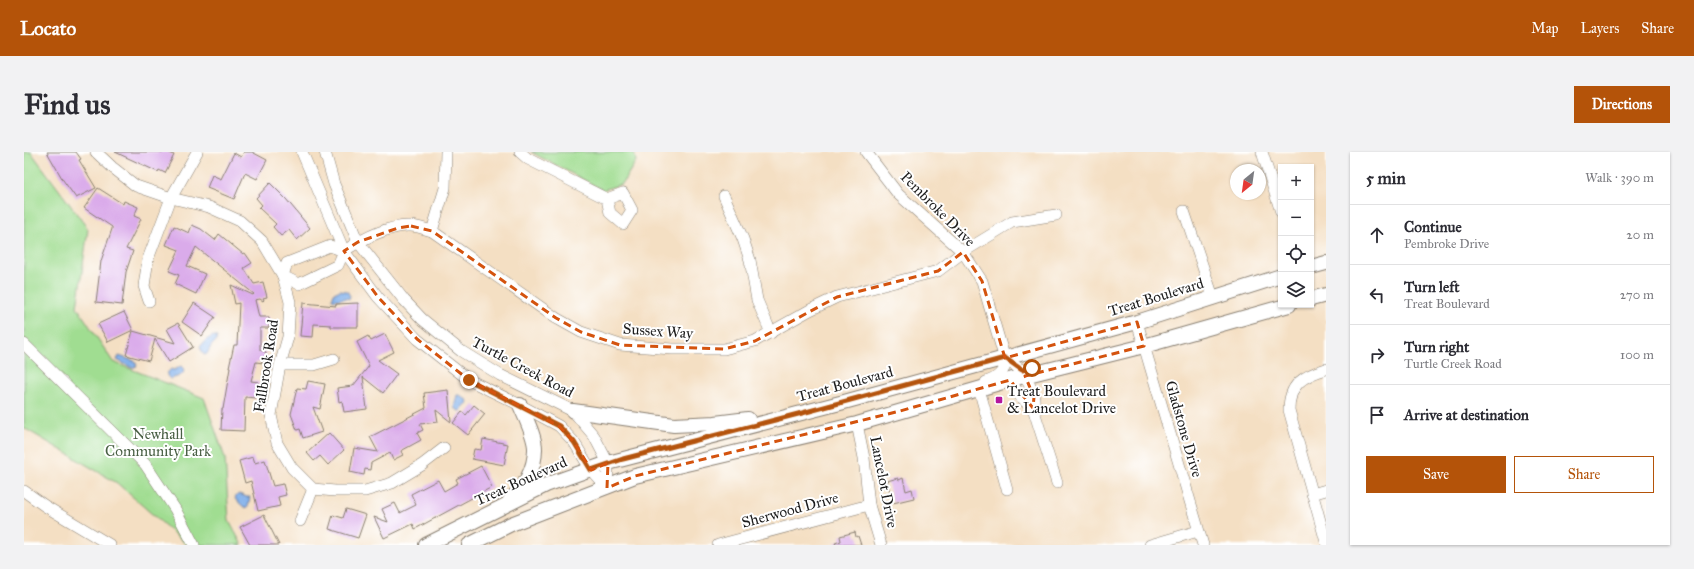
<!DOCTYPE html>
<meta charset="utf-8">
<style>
body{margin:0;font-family:"IM FELL Great Primer",serif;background:#f2f2f3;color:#2b2b33}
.controls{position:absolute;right:12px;top:12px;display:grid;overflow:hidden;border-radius:0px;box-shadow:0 1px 3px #0004}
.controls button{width:36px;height:36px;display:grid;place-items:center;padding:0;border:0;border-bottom:1px solid #e1e1e2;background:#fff;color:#2b2b33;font:20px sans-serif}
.compass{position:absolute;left:1206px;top:12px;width:36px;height:36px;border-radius:50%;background:#fff;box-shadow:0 1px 3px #0004;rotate:209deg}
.stop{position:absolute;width:12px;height:12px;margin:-9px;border:3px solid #b45309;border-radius:50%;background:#fff}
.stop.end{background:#b45309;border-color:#fff;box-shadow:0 1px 4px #0008}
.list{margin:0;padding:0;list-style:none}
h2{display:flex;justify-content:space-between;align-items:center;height:52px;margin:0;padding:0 16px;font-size:17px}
h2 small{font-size:13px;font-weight:400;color:#7c7c81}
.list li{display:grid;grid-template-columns:26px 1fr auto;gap:12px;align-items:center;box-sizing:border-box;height:60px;padding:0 16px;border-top:1px solid #e1e1e2}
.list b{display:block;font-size:15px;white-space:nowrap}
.list p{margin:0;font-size:13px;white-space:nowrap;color:#7c7c81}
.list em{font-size:13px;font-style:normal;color:#7c7c81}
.actions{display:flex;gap:8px;padding:12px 16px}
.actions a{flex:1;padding:9px 0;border:1px solid #b45309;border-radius:0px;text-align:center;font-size:14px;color:#b45309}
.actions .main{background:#b45309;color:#fff}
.icon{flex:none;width:22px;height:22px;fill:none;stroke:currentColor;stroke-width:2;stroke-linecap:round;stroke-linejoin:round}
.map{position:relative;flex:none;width:1302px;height:393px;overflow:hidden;border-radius:0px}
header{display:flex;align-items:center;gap:24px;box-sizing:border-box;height:56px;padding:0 20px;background:#b45309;color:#fff}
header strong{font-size:19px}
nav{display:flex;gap:22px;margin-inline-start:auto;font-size:14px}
.intro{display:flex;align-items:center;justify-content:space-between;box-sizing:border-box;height:96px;padding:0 24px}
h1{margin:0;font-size:28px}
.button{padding:10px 18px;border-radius:0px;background:#b45309;color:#fff;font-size:14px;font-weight:700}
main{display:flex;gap:24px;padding:0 24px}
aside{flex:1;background:#fff;border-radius:0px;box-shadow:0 1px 3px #0004}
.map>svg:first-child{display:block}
.green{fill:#a0dd91;stroke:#5e7c56}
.water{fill:#80afea;stroke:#4e6683}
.building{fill:#daabea}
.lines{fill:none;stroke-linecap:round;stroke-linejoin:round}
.minor-casing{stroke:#887e70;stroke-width:12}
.major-casing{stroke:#887e70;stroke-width:16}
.minor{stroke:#fff;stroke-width:11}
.major{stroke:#fff;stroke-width:14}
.route{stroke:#b45309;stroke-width:5}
.marked{fill:none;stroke:#d4530e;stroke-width:3;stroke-dasharray:8 5;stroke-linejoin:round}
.poi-dot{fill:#b5179e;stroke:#fff;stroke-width:1.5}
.labels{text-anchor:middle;stroke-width:4;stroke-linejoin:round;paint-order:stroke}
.street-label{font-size:15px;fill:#1c1c1c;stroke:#fff}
.poi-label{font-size:15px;fill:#1c1c1c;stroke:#fff;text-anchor:start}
.park-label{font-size:15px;fill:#4a6045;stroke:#fff}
</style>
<header>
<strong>Locato</strong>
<nav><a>Map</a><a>Layers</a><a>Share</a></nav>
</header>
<div class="intro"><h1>Find us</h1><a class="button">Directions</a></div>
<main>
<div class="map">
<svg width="1302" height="393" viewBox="0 0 1302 393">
<rect width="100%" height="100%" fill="#fff"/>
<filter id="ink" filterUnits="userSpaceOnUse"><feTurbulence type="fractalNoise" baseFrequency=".025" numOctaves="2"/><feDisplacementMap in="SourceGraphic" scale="8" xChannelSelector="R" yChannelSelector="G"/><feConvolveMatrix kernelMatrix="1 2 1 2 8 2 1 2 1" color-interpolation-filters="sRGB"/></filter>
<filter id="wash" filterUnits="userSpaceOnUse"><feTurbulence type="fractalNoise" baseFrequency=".012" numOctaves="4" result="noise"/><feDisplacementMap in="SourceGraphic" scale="16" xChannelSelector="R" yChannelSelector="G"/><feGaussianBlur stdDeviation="0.9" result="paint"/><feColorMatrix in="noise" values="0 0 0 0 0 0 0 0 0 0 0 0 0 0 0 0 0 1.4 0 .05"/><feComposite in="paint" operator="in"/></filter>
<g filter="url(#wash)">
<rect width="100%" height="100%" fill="#f4dfc3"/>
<g class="green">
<polygon points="0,0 7,0 64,77 53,155 89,210 180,246 201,306 205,369 218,393 163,393 93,331 0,276"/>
<polygon points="507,0 610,0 612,9 598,32 579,38"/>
</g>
<g class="water">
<path d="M316 138 323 139 326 144 325 147C319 144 314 150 308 147L310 141Z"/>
<polygon points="189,184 193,185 192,189 187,194 183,202 180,203 176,195 182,188"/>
<polygon points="95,204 111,209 113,214 108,216 93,208"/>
<polygon points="157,214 159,215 160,220 156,224 146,227 143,224 143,221 147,217 150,218"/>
<polygon points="433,243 436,243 444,249 443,252 440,253 437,259 435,259 430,256"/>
<polygon points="215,342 223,345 226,345 224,355 222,357 211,347 212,344"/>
</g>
<g id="blocks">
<g class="building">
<polygon points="23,0 52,0 57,7 55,8 72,36 52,46 39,28"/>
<polygon points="91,0 144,0 150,3 141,21 135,18 134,20"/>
<polygon points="220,0 228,0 243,8 233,27 221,21 210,47 183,36 188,23 197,27 210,1 217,5"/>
<polygon points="246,31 262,47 286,76 273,88 265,78 257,84 249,75 252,72 235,56 238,53 232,46"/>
<polygon points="74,36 99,52 100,49 114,55 110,64 117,67 102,97 109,99 102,120 98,153 72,150 77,109 88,77 88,75 60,56"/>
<polygon points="168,73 177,77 191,88 195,82 219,102 221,101 228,111 220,116 230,132 239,130 243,145 239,146 240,148 239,149 236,147 231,148 235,165 245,165 245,176 236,176 236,198 242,200 240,211 232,210 227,229 235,230 232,246 221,245 220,279 197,278 198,257 199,257 206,216 205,216 210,193 213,193 215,151 211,152 207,133 229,143 230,142 172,95 163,114 181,122 172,142 151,132 155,123 145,119 155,98 142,93 150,74 165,81"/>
<polygon points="170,151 191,165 178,184 158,170"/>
<polygon points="279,151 312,154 312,152 334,151 334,175 307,175 307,173 290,172 289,185 276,184"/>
<polygon points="100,160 109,178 84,190 74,172"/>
<polygon points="154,171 169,195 145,210 131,187 125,209 102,203 109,179 151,191 143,177"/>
<polygon points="361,182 370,200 354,208 373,222 359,241 339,225 343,257 320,260 318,249 315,250 313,236 329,234 345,214 333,190 344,184 347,189"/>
<polygon points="284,229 301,232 296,257 289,255 298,280 279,286 276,277 273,278 267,262 273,236 282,237"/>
<polygon points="424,238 427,270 412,258 414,270 396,272 399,278 393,281 397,288 377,299 379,303 369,308 366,301 347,311 346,318 341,317 340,323 326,320 330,296 354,300 346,285 402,256 400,241"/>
<polygon points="450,253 461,262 444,283 429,271 438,260 442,263"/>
<polygon points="305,281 320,298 304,313 296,304 290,309 283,301"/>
<polygon points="459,287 484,292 480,313 448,307 450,297 457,298"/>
<polygon points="229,305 231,311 241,308 249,334 259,332 262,343 254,345 256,354 234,359 227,329 221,331 215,309"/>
<polygon points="457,314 468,335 391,377 389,372 360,386 350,365 364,370 358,357 371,351 376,361 392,353 387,342 414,328 420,339 434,331 432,327"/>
<polygon points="874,326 875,328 879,326 882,339 888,337 890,346 869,351 863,329"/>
<polygon points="322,357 342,363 334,386 305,377 309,363 319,366"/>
<polygon points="240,363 255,393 226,393 216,375"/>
<polygon points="831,380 832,385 834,384 837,393 812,393 811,391 817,389 816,384"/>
</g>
</g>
</g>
<g filter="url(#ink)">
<use href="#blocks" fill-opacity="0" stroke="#887e70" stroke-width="1"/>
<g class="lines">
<g class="minor-casing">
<g id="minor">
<polyline points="72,0 88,15 112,34 147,46 185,55 216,69 238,89 259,124 266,150 264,185 256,213 247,263 253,291 268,316 289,337 311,339 341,339 368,331 398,313 420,296"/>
<polyline points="278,0 320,99 354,145 393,187 445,228 496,253 535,274 550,290 567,318 583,336"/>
<polyline points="301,0 310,32 334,90 380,148 398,167 437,199 476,223 549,259 570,284 584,311 583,336"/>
<polyline points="496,0 504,7 583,47 599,41 608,58 599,72 586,61 583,47"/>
<path d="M842 0 874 42 939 100 958 129 982 211C979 222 972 227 962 230"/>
<polyline points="1238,0 1257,60"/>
<polyline points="700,44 719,87 726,108 733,148 747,181"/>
<polyline points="1160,59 1189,145"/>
<polyline points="408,79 421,36 422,0"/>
<polygon points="306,94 320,99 314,113 275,132 259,124 263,111"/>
<path d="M320 99C337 88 365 73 386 74 393 74 401 77 408 79L532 166 557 180 596 193 648 197H700L731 189 786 158 813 145 914 119 939 100 988 70 1032 63"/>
<polyline points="125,149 120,134 124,107 147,46 173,0"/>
<polyline points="1113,170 1179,393"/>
<polyline points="0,192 121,312 151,357 170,393"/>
<polyline points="981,206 997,218 1011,216"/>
<polyline points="256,213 290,213 310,207"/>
<path d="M1302 217C1279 224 1265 232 1265 258L1302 390"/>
<path d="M1001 224C1006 234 1013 245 1009 256"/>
<polyline points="986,228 998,247 1009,256 1033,331"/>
<polyline points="955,237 983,337"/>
<polyline points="833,272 840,306 845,353 857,393"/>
<polyline points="0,339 21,354 86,393"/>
<polyline points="1288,342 1302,338"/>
<polyline points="276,369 289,337"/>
<polyline points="694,393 845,353"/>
<polyline points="1126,393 1174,379"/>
</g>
</g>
<g class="major-casing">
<g id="major">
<polyline points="1287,115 1302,111"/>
<polyline points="1287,147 1302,143"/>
<polyline points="549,259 650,273 691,271 724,267"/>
<path d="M486 348C500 336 511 317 511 297 511 284 501 265 496 253"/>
<polyline points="402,393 522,333 584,311 820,250 1113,170 1257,124"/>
<polyline points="445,393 487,372 611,324 833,272 996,225 1120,194 1265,153"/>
</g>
</g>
<use href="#minor" class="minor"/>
<use href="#major" class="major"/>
</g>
</g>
<g class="lines" filter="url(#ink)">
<polyline class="route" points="445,228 535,274 550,290 567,318 599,307 782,260 981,206 998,218 1008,216"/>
</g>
<path class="marked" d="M387 74 408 79 532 166 557 180 596 193 700 197 731 189 813 145 914 119 939 100 958 129 981 206 1113 170 1120 194 1001 224 1010 245 1009 256 986 228 876 259 611 324 583 336 584 311 567 318 550 290 535 274 445 228 393 187 354 145 320 99 334 90 374 76Z"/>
<rect class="poi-dot" x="971" y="244" width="8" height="8" rx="2"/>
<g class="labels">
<g class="street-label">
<text transform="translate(914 57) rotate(45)" y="5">Pembroke Drive</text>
<text transform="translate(1132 145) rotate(-17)" y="5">Treat Boulevard</text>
<text transform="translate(634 179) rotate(4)" y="5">Sussex Way</text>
<text transform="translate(242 214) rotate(-81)" y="5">Fallbrook Road</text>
<text transform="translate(499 215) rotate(28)" y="5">Turtle Creek Road</text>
<text transform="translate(821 232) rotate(-15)" y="5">Treat Boulevard</text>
<text transform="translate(1160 277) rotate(74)" y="5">Gladstone Drive</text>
<text transform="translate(497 329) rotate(-24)" y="5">Treat Boulevard</text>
<text transform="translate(860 330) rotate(79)" y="5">Lancelot Drive</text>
<text transform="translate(766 358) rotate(-15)" y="5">Sherwood Drive</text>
</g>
<g class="poi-label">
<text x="983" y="244">Treat Boulevard<tspan x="983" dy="17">&amp; Lancelot Drive</tspan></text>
</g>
<g class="park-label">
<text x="134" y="287">Newhall<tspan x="134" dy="17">Community Park</tspan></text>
</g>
</g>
</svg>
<div class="controls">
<button>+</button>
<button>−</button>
<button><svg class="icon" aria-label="locate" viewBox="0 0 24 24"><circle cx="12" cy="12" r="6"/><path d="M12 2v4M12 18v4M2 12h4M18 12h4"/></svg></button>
<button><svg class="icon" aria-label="layers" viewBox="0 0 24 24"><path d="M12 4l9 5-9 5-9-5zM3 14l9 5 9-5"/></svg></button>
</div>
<svg class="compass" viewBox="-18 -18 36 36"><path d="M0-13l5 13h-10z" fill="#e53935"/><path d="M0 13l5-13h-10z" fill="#7c7c81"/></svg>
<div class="stop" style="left:1008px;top:216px"></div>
<div class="stop end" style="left:445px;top:228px"></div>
</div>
<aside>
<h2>5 min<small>Walk · 390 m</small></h2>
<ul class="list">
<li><svg class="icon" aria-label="ahead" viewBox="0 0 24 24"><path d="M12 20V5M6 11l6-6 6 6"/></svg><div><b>Continue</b><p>Pembroke Drive</p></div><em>20 m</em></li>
<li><svg class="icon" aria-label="left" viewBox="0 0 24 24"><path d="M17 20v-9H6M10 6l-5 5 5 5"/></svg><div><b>Turn left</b><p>Treat Boulevard</p></div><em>270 m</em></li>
<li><svg class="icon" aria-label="right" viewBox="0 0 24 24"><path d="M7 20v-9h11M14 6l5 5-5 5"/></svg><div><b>Turn right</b><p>Turtle Creek Road</p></div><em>100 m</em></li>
<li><svg class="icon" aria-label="arrive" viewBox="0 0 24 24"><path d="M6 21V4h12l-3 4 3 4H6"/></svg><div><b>Arrive at destination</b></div></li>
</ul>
<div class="actions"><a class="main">Save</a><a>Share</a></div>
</aside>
</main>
